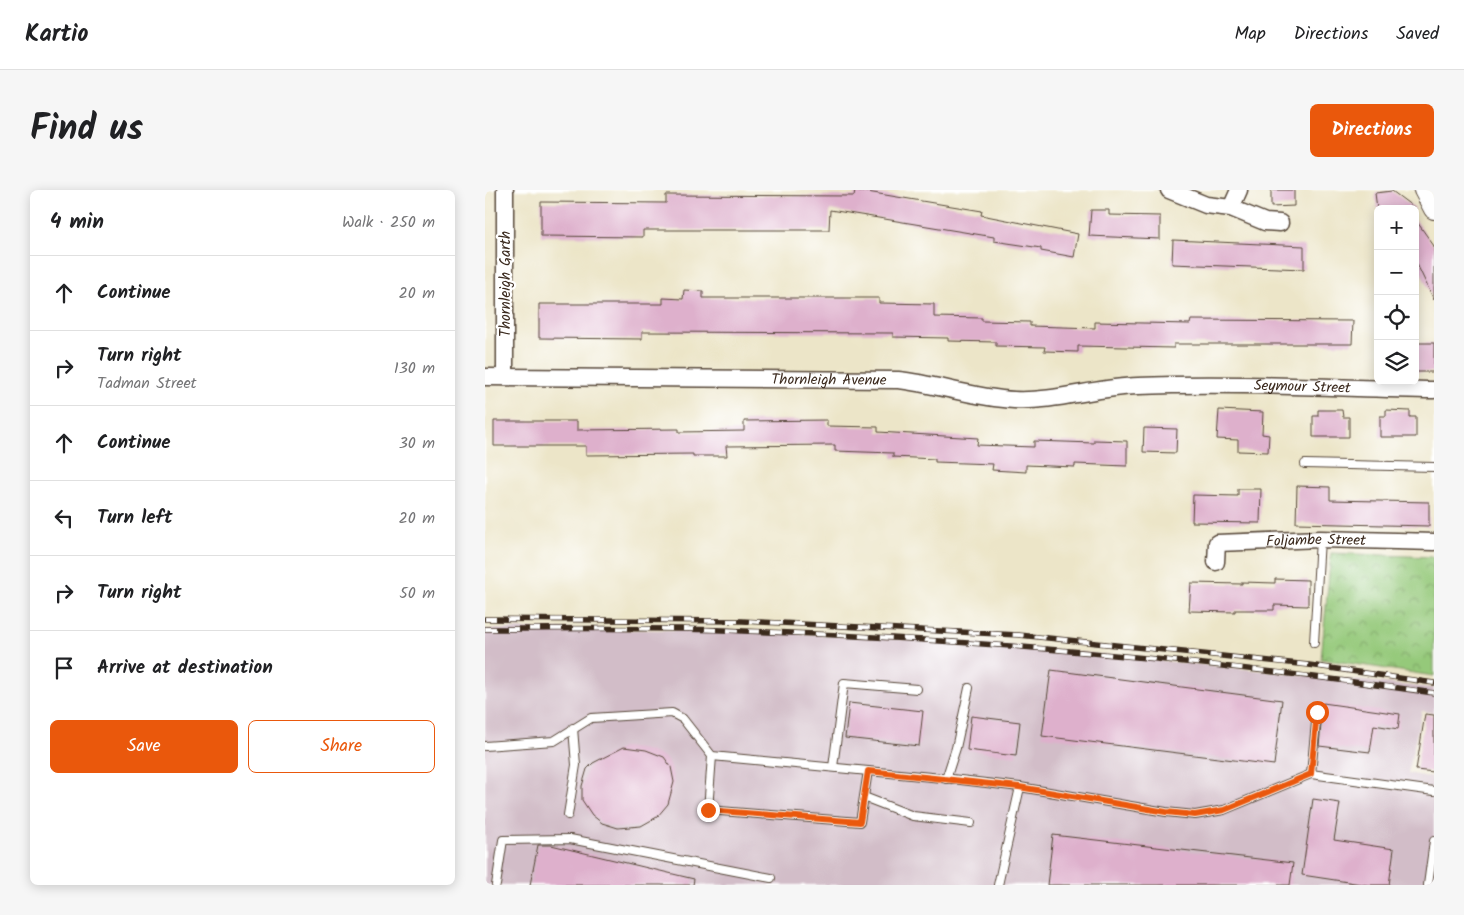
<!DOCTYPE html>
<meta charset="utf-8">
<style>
body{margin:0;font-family:Kalam,sans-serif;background:#f6f6f6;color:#202124}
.controls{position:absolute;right:15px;top:15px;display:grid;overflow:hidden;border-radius:8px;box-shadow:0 2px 12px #0003}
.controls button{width:45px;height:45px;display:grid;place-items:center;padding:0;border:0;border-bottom:1px solid #e0e0e0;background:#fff;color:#202124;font:25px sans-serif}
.stop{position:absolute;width:15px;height:15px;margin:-11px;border:4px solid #ea580c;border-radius:50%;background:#fff}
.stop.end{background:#ea580c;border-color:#fff;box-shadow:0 1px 5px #0008}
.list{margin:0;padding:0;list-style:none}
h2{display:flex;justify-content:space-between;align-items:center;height:65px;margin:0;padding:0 20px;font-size:21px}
h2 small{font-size:16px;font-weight:400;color:#757577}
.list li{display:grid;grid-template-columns:32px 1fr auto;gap:15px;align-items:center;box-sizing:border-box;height:75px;padding:0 20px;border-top:1px solid #e0e0e0}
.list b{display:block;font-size:19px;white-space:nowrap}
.list p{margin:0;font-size:16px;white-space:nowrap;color:#757577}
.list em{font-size:16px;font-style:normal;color:#757577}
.actions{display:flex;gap:10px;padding:15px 20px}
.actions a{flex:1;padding:11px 0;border:1px solid #ea580c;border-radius:8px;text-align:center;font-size:18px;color:#ea580c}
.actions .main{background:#ea580c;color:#fff}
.icon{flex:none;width:28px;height:28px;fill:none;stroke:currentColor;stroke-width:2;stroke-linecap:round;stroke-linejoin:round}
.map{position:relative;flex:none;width:949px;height:695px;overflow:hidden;border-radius:8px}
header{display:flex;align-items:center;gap:30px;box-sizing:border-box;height:70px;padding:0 25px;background:#fff;border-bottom:1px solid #e0e0e0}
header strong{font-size:24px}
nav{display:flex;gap:28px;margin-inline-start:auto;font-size:18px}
.intro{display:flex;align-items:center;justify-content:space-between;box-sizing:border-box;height:120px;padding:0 30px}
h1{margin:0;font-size:35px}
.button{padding:12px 22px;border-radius:8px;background:#ea580c;color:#fff;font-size:18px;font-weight:700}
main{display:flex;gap:30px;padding:0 30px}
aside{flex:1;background:#fff;border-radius:8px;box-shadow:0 2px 12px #0003}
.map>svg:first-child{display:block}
.industrial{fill:#d2bdc8}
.park{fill:url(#park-crowns);stroke:#687a4c}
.building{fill:#deb0cc}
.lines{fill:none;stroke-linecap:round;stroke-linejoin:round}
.service-casing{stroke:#564638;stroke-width:10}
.minor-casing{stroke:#564638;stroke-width:19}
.tertiary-casing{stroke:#564638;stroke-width:22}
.service{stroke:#fff;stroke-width:8}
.minor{stroke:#fff;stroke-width:16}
.tertiary{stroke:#fff;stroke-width:20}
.rail-casing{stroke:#3b2a1e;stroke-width:5.5}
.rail{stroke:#fff;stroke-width:4;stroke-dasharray:11;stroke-linecap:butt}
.route{stroke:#ea580c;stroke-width:6}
.labels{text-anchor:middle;stroke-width:4.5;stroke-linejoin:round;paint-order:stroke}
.street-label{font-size:15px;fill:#3b2a1e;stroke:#fff}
</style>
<header>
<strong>Kartio</strong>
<nav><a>Map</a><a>Directions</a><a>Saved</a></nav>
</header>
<div class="intro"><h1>Find us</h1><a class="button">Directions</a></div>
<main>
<aside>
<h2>4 min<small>Walk · 250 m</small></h2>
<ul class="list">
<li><svg class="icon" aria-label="ahead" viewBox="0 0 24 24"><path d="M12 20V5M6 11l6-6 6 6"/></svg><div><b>Continue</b></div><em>20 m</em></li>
<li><svg class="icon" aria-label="right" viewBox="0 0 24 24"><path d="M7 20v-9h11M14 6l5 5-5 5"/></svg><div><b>Turn right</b><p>Tadman Street</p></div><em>130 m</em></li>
<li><svg class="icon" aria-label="ahead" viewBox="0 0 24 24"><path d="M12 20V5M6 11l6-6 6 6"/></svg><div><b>Continue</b></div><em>30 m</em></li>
<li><svg class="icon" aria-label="left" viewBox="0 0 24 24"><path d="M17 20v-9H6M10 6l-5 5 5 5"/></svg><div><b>Turn left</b></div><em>20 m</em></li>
<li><svg class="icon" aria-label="right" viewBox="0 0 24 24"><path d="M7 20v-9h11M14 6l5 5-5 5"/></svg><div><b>Turn right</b></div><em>50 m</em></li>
<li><svg class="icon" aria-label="arrive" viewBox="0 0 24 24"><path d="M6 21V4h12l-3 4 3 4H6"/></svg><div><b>Arrive at destination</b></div></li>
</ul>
<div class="actions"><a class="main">Save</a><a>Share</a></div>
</aside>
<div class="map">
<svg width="949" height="695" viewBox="0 0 949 695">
<defs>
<pattern id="park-crowns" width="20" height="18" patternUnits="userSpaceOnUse" patternTransform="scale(1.25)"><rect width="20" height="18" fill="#95c97a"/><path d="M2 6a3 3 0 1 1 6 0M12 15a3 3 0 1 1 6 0" fill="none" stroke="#7ba363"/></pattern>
</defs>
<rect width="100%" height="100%" fill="#fff"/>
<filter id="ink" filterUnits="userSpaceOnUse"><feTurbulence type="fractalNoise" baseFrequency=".02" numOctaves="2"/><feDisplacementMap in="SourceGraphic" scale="10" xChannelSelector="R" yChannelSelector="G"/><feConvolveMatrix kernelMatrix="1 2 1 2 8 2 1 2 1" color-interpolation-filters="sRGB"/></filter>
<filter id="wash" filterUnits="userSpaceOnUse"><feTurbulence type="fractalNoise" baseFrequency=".0096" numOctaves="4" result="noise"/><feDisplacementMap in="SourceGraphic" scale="20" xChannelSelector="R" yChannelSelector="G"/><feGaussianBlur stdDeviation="1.12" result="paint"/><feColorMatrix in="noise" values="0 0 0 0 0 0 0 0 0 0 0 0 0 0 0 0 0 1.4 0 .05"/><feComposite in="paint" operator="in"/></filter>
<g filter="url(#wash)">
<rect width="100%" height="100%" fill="#ece5c8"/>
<polygon class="industrial" points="0,439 258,440 532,456 949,498 949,523 937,521 923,583 949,588 949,695 0,695"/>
<polygon class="park" points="846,363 949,367 949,486 836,469"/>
<g id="blocks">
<g class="building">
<polygon points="370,0 497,21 496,25 593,44 589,67 556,61 556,58 509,51 509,47 345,20 344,40 158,40 158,47 56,46 56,12 181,13 181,5 369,6"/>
<polygon points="786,0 809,0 809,16 786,17"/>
<polygon points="907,1 931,19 892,19 890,3"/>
<polygon points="606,20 624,20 624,25 675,26 675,49 604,46"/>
<polygon points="930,29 949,56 949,110 930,70"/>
<polygon points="688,50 819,56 819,79 687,74"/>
<polygon points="199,100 218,101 218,108 394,108 394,113 449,114 449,127 497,128 497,131 545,132 545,136 610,138 610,132 705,134 706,130 868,131 867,154 689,154 689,158 593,156 593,162 559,161 560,157 511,156 511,152 463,151 463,148 408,147 408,143 157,142 157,149 54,148 54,114 178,114 178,108 198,109"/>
<rect x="930" y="153" width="19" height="29"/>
<polygon points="734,220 778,222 777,244 784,245 783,262 753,261 753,250 732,249"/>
<polygon points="833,220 857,220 858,227 864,227 864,247 828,247 828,226 833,226"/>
<polygon points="901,220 925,221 925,227 931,227 931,247 895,247 895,226 901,226"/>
<polygon points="342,230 342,236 393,237 393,242 493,248 492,255 549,257 549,251 609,253 609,250 642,251 642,276 590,274 590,277 541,275 541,282 507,280 508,274 450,272 450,269 408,267 408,263 350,261 350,255 241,256 242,266 208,266 208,264 101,265 101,256 9,256 9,231 92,231 92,240 194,239 194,242 259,241 259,231"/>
<polygon points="659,238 692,239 691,263 658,262"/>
<polygon points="812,296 845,297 845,310 944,312 944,336 811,333"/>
<polygon points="753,299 776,299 775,333 707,332 708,305 753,306"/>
<polygon points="790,389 823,390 823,416 789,415 789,420 750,420 750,422 704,421 706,393 757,394 757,392 790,393"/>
<polygon points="566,480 797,510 789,575 557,546"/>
<polygon points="364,513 438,521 434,556 360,548"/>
<polygon points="838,513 915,524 913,539 889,535 885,562 834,556"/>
<polygon points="940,524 949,525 949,582 931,580"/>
<polygon points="486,526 535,532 531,566 482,560"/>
<polygon points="139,557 161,560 179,567 186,577 189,592 183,614 172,627 156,636 133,638 117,633 107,625 97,610 97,596 102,579 108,573"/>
<polygon points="828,609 855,613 849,650 909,659 904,695 883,695 817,685"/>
<polygon points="568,645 808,673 805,695 562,695"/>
<polygon points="53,655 66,655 209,689 208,695 45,695"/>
</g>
</g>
</g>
<g filter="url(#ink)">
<use href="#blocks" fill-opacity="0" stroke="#564638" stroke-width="1"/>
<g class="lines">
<g class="service-casing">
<g id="service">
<polyline points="820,274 949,277"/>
<polyline points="829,453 835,349"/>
<polyline points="0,556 69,551 106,528 187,523 198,529 227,566 223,620 375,632 383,581"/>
<polyline points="227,566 467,589 535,597 681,622 710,625 739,620 826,584 949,601"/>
<polyline points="348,577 359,493 432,499"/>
<polyline points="826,584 832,522"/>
<polyline points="461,589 471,558 484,498"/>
<polyline points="379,607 428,626 486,633"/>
<polyline points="83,625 91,575 88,538"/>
<polyline points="11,695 18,650 85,649 286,688"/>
<polyline points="513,695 535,597"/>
<polyline points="943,695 949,651"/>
</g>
</g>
<g class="minor-casing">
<g id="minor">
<polyline points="684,0 721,15 746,18 780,32 795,33"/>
<polyline points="746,18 754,0"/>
<path id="s1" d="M0 187 413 190C452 194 489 208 529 210 571 212 611 197 653 196 751 192 851 198 949 200"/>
<polyline points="20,187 20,0"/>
<path id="s2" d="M731 372 732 353 835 349 949 352"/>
</g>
</g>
<g class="tertiary-casing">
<polyline id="tertiary" points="939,0 949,19"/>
</g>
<use href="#service" class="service"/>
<use href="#minor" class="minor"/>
<use href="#tertiary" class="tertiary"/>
<g class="rail-casing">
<g id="rail">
<polyline points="0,429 257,431 534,445 824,475 949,493"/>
<path d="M0 439C86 439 172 437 258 441 489 449 720 470 949 503"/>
</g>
</g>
<use href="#rail" class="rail"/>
</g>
</g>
<g class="lines" filter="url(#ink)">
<polyline class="route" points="223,620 375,632 383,581 534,597 681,622 710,625 739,620 826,584 832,522"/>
</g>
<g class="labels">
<g class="street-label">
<text transform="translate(20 94) rotate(-90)" y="5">Thornleigh Garth</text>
<text dy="5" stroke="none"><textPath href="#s1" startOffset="344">Thornleigh Avenue</textPath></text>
<text dy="5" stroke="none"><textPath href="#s1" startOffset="820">Seymour Street</textPath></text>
<text dy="5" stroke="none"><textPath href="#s2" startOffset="118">Foljambe Street</textPath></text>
</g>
</g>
</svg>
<div class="controls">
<button>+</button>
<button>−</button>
<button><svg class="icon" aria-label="locate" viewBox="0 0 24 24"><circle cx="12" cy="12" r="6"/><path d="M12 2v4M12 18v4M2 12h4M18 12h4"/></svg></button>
<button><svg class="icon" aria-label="layers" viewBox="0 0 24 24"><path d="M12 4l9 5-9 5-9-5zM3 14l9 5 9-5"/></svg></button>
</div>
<div class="stop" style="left:832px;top:522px"></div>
<div class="stop end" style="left:223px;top:620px"></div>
</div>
</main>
